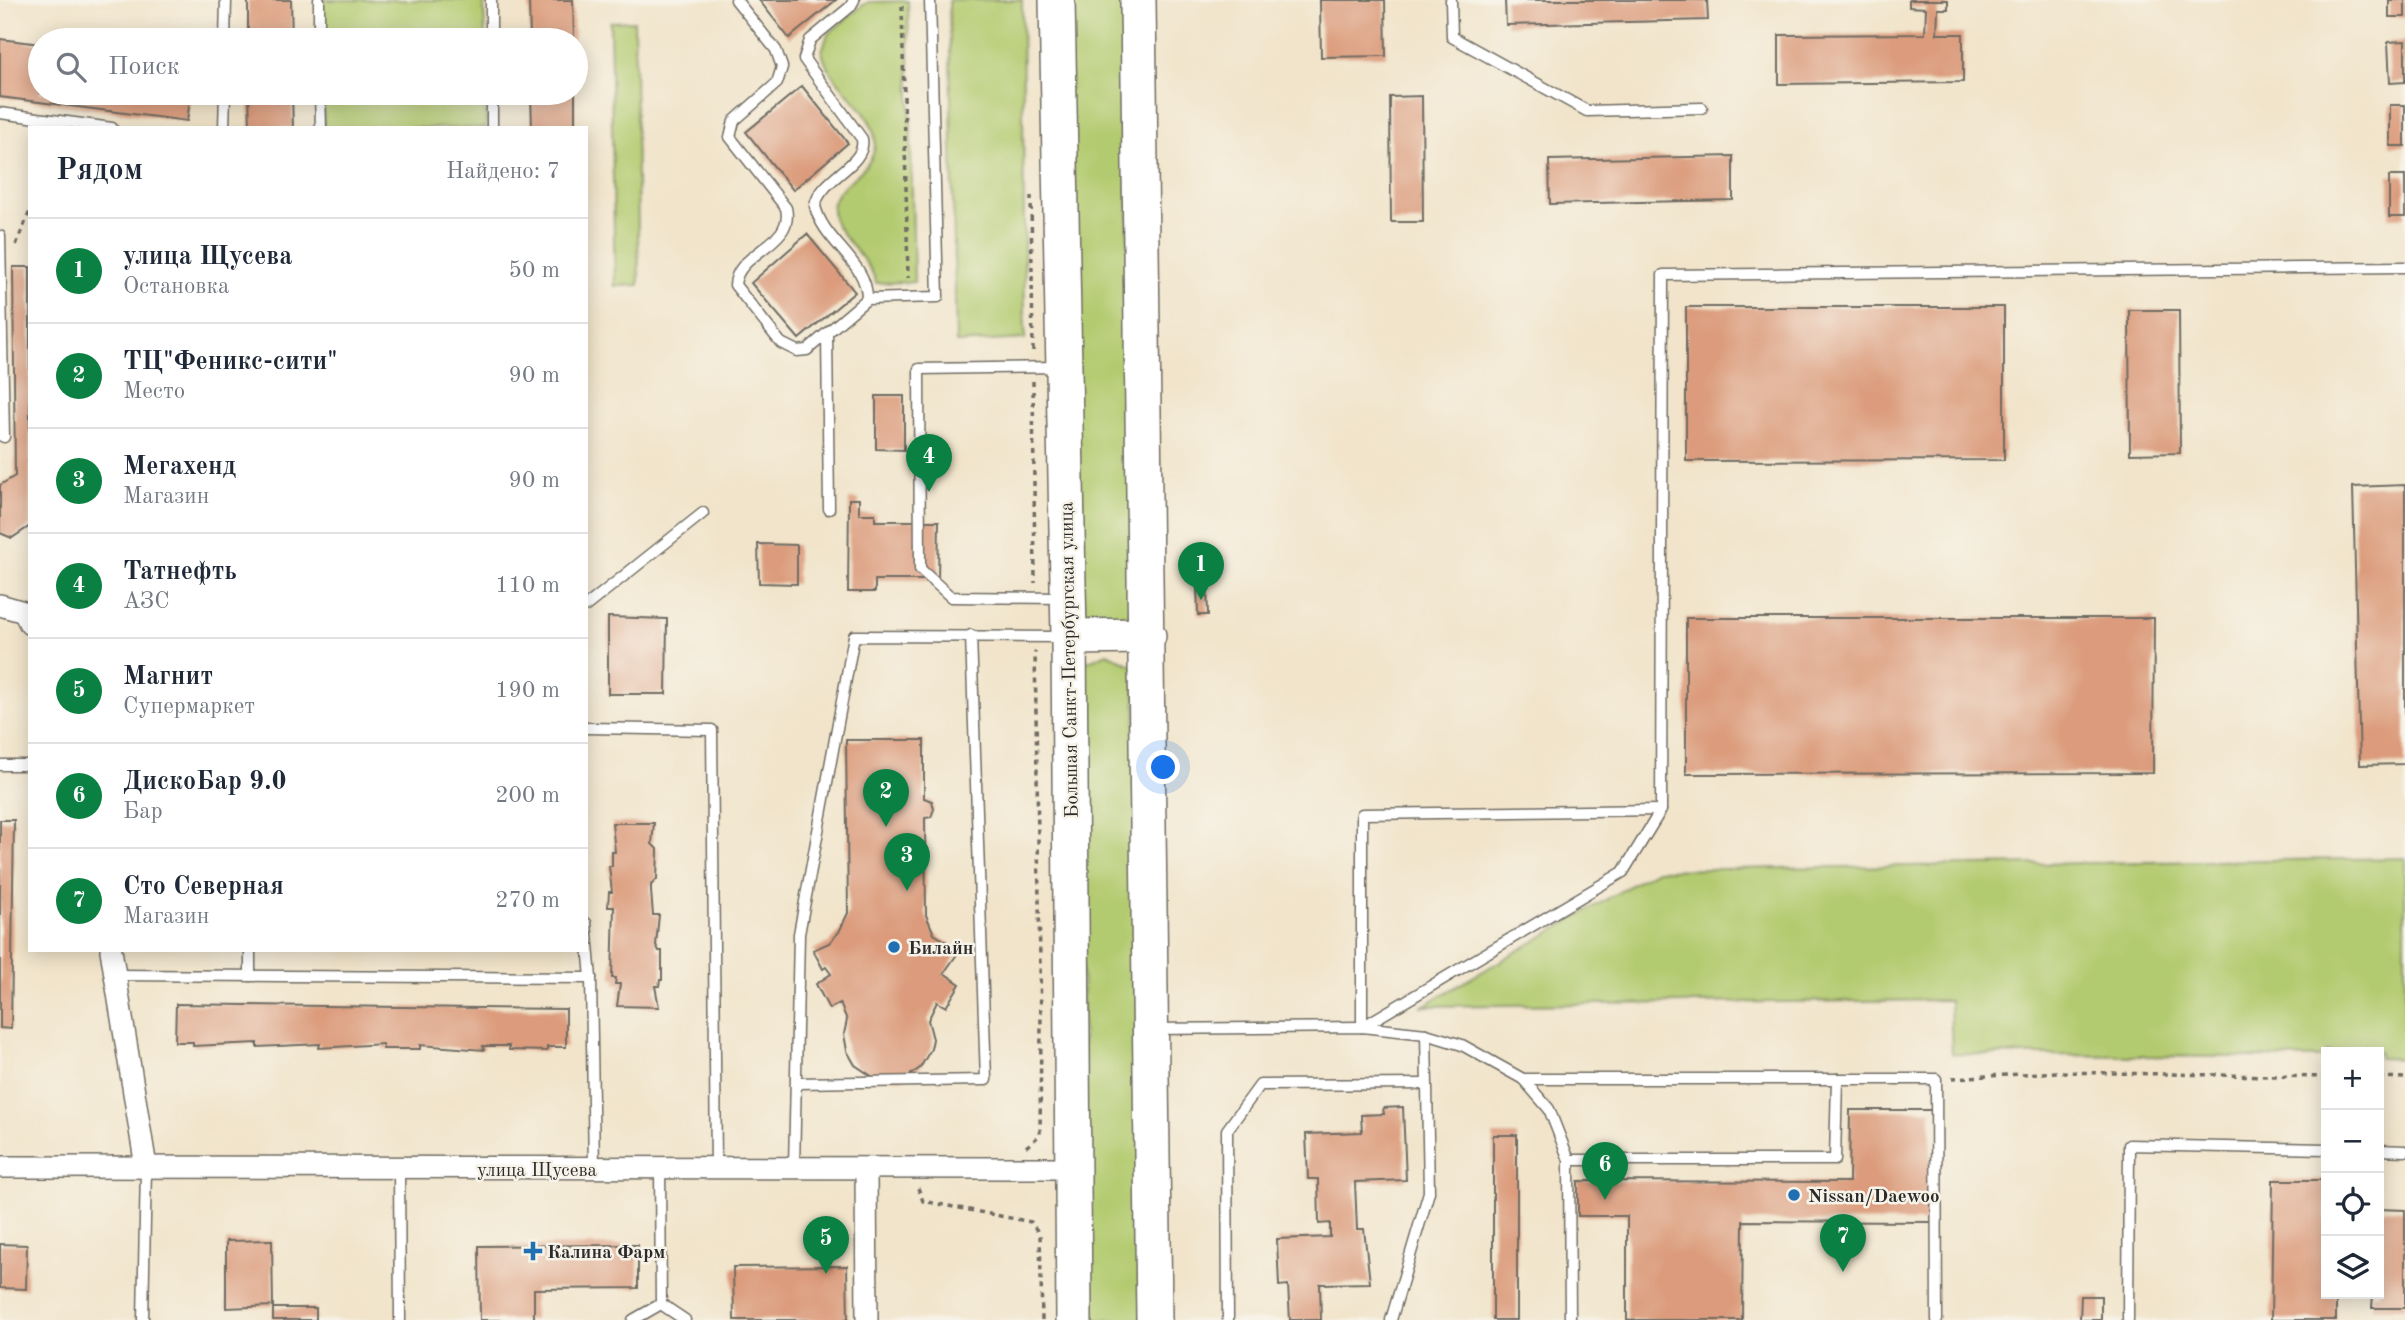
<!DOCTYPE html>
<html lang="ru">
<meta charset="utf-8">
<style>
body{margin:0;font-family:"Old Standard TT",serif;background:#f2f2f3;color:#1f2937}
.controls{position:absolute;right:21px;bottom:21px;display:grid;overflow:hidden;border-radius:0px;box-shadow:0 4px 18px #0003}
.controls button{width:63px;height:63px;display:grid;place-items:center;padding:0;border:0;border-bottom:2px solid #e0e1e3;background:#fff;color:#1f2937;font:35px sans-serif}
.you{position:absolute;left:1164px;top:768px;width:24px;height:24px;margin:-18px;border:5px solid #fff;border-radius:50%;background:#1a73e8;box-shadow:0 0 0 10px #1a73e833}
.badge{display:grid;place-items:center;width:46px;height:46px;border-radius:50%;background:#0b8043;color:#fff;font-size:23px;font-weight:700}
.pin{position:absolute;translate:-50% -58px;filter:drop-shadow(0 2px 4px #0008)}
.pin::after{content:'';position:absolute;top:37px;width:24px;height:21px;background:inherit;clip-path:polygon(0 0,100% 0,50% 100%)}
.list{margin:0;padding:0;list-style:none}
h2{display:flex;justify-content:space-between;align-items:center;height:91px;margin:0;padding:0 28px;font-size:30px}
h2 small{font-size:23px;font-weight:400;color:#747a83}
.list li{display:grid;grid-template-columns:46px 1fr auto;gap:21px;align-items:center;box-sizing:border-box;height:105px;padding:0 28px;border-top:2px solid #e0e1e3}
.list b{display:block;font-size:26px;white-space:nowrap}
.list p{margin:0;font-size:23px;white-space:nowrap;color:#747a83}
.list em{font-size:23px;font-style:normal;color:#747a83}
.icon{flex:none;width:38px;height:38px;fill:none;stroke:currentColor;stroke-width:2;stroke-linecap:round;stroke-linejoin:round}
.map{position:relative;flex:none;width:2405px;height:1320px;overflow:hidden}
.search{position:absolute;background:#fff;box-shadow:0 4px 18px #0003;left:28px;top:28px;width:560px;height:77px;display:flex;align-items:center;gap:18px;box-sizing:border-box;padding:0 24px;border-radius:38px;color:#747a83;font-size:26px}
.panel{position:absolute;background:#fff;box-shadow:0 4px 18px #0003;left:28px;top:126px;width:560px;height:826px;border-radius:0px}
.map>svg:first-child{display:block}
.green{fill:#b3cb70;stroke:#6f7b4e;stroke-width:2}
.building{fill:#db9b7c}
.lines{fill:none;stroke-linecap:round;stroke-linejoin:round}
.service-casing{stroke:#706c63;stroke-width:13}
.minor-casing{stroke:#706c63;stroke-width:24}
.primary-casing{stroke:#706c63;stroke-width:38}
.path{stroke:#706c63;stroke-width:3.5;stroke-dasharray:5 5;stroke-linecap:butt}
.service{stroke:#fff;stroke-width:10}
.minor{stroke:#fff;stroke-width:21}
.primary{stroke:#fff;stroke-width:35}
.poi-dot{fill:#1f6fb2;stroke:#f7f3e8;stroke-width:2.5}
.labels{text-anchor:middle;stroke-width:5;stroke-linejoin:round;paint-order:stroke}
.street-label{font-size:19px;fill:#2b2b2b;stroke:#f7f3e8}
.poi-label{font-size:19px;font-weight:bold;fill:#2b2b2b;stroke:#f7f3e8;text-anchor:start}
</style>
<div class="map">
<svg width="2405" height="1320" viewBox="0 0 2405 1320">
<rect width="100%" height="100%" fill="#f7f3e8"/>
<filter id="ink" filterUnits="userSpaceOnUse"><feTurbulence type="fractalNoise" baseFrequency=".0143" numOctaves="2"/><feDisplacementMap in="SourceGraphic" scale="14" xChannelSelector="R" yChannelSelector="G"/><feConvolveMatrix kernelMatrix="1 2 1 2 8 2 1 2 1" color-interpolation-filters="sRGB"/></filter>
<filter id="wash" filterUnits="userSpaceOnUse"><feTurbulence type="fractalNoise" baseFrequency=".00686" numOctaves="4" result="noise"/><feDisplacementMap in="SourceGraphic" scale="28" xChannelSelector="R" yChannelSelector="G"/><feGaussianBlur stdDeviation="1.57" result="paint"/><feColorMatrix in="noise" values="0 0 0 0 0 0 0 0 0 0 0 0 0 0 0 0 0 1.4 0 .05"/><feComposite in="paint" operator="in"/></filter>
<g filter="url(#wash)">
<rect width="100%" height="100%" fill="#f1e4ca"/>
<g class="green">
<polygon points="322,0 484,0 485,40 322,40"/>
<polygon points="949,0 1022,0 1025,339 956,343"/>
<polygon points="1066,0 1125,0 1134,612 1105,623 1076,612"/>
<path d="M908 1 914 282 876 283C870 257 832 233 832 210 832 179 883 174 874 133 866 102 828 84 822 51L828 34 863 5 869 2Z"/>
<polygon points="634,21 639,285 615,286 610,22"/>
<polygon points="323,93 485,93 486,128 324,128"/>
<polygon points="1107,653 1135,667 1143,1320 1085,1320 1080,665"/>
<polygon points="2405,858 2405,1059 2379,1058 2379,1052 2326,1052 2326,1058 1952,1054 1950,1000 1423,1006 1657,870"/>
</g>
<g id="blocks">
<g class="building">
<polygon points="248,0 291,0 292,40 248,40"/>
<polygon points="529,0 573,0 574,40 530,40"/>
<polygon points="759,0 836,0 789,38"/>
<polygon points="1320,0 1385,0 1386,56 1321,57"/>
<polygon points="1505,0 1707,0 1708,20 1506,25"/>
<polygon points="1909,0 1948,0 1948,9 1938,9 1937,34 1963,34 1963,82 1779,84 1779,35 1925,34 1926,8 1909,7"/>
<rect x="2389" y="0" width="16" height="17"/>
<polygon points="0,39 40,44 40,93 191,93 187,121 0,97"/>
<polygon points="2405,41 2405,82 2390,83 2388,42"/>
<polygon points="802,86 848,143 793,190 746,132"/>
<polygon points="249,93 292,93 293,128 250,128"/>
<polygon points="531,93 575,93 575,128 532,128"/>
<polygon points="1422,96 1423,222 1391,222 1390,97"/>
<rect x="2390" y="105" width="15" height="41"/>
<polygon points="1733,156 1733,200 1550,204 1549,160"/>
<rect x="2389" y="176" width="16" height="41"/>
<polygon points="807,234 855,292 799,339 751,283"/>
<polygon points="13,267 30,267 30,526 12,538 0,533 0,485 15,476"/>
<polygon points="1686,307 2004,307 2004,460 1686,461"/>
<polygon points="2129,310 2179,310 2180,453 2130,454"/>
<polygon points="876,396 904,396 904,450 876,449"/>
<polygon points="2405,485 2405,764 2360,765 2353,487"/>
<polygon points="849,499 859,499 859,514 875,514 875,521 939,521 938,580 875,580 875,592 848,592"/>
<polygon points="758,544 797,545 797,584 759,583"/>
<polygon points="1197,586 1207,586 1208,615 1198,615"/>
<polygon points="608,617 667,619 666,694 608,694"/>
<polygon points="1686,618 2154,618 2153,773 1686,774"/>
<polygon points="846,740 924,740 924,798 932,801 934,809 931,817 925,818 926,915 934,934 960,950 944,973 960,984 946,1007 937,1002 928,1020 933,1039 931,1049 920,1068 904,1079 873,1077 855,1065 847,1051 844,1034 847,1020 840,1003 829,1009 816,984 831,974 826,967 823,969 813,950 829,943 839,932 848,913"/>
<polygon points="0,820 14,820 11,1029 0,1028"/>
<polygon points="612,823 654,823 652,844 658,850 657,879 651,885 651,891 653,915 659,915 656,945 659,951 662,951 662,980 660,980 659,986 655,986 659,1007 617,1006 620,984 615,984 616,978 612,978 614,907 608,907 609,892 612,892 609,866 612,866 612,852 615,852"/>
<polygon points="176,1004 566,1009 566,1047 547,1047 547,1051 509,1050 509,1046 483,1046 484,1050 420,1045 420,1049 383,1049 383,1044 319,1048 320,1044 257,1047 257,1043 193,1046 193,1042 175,1042"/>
<polygon points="1403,1107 1406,1180 1355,1182 1357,1229 1364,1229 1370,1283 1320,1284 1321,1320 1290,1320 1288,1285 1279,1286 1277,1239 1330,1237 1330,1223 1319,1224 1318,1179 1308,1179 1306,1134 1362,1132 1361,1115 1384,1114 1383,1108"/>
<polygon points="1850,1110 1931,1110 1931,1222 1743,1221 1742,1320 1627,1320 1627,1216 1578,1216 1578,1181 1849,1182"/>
<rect x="1493" y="1135" width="24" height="185"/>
<polygon points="2273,1180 2326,1180 2326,1294 2336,1294 2336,1320 2271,1320"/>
<polygon points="2379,1209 2405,1210 2405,1308 2372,1308 2373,1294 2379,1294"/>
<polygon points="272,1240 273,1306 226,1308 226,1241"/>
<polygon points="0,1244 27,1245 26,1289 0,1288"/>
<polygon points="638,1245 638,1288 534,1289 534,1320 480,1320 479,1246"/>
<polygon points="847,1266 848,1320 734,1320 733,1267"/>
<polygon points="2081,1296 2101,1296 2101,1320 2080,1320"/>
<rect x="273" y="1308" width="43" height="12"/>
</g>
</g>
</g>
<g filter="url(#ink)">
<use href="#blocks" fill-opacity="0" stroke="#706c63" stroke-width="2"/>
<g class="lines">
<g class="service-casing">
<g id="service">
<polyline points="319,0 319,40"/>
<polyline points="491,0 491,40"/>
<path d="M736 0 776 50 782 67 777 83 734 121 730 137 786 208C795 245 737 251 735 285L781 343 797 351 807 350 867 299 938 297 930 0"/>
<path d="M854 0 850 7 810 40 804 59 862 139C867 165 820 178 815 206 823 242 868 262 867 299"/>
<polyline points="1451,0 1452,37 1587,111 1702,108"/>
<polyline points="225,40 226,0"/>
<polyline points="320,93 321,128"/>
<polyline points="492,93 492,128"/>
<polyline points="0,113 112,128"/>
<polyline points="224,128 225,93"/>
<polyline points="0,236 4,437 0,435"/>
<polyline points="827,334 829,509"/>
<polyline points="1058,367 919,369 920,569 951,597 1065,598"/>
<polyline points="586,606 703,513"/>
<polyline points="586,728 712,730 716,1168"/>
<polyline points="0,765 30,765"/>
<polyline points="586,923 591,978 594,1169"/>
<polyline points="250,950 250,976"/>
<polyline points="116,975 591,978"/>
<polyline points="1362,1027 1623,872 1661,810 1663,275 2405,267"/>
<polyline points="1362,1027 1362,814 1661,810"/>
<polyline points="1154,1029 1362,1027 1426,1034 1462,1045 1523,1079 1936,1079 1937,1320"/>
<polyline points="1523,1079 1549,1109 1569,1160 1570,1320"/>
<polyline points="798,1083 986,1080 971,635"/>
<polyline points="2379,1150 2405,1151"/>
<polyline points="1569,1160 1835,1160 1837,1079"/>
<polyline points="399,1168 400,1320"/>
<polyline points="794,1168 799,934 854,636 1063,637"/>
<polyline points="661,1304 685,1320"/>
<polyline points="143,1320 146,1167"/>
<polyline points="633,1320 661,1304 660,1168"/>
<polyline points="1228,1320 1227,1130 1260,1085 1426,1084"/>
<polyline points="1391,1320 1429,1192 1426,1034"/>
<polyline points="2128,1320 2129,1145 2326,1149"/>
</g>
</g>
<g class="minor-casing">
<g id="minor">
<polyline points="0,605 24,612 30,624"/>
<polyline points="111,950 146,1167"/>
<polyline points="0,1167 1073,1168"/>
<polyline points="866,1169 867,1320"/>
</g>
</g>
<g class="primary-casing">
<g id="primary">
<polyline points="1057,0 1069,637 1074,1320"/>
<polyline points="1138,0 1154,1320"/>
<polyline points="1069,637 1148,636"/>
</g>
</g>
<g class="path">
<polyline points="902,6 908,278"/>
<polyline points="1031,196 1033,352"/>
<polyline points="16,245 30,211"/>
<polyline points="1033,381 1035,583"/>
<polyline points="2379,1077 2405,1078"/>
<polyline points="1952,1078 2058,1072 2326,1077"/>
<polyline points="1026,1147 1040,1135 1041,1025 1035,651"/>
<polyline points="918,1188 923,1201 1031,1222 1040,1235 1042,1320"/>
</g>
<use href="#service" class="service"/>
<use href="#minor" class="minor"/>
<use href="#primary" class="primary"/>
</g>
</g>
<g class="poi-dot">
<circle cx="894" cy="947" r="7"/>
<circle cx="1794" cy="1195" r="7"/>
<path d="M529.5 1240.5h7v7h7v7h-7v7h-7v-7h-7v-7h7z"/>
</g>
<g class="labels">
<g class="street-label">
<text transform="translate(1068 660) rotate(-91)" y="7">Большая Санкт-Петербургская улица</text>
<text x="537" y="1176">улица Щусева</text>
</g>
<g class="poi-label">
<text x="908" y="954">Билайн</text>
<text x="1808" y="1202">Nissan/Daewoo</text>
<text x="547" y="1258">Калина Фарм</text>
</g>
</g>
</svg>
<div class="controls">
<button>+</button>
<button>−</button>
<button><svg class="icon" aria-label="locate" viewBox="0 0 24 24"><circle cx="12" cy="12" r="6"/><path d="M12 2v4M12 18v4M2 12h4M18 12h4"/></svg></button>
<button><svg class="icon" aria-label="layers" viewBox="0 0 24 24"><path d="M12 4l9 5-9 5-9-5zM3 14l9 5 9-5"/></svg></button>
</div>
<div class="you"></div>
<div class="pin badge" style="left:1201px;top:600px">1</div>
<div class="pin badge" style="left:886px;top:827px">2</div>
<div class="pin badge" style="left:907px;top:891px">3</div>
<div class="pin badge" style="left:929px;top:492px">4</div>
<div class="pin badge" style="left:826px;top:1274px">5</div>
<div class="pin badge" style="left:1605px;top:1200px">6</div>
<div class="pin badge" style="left:1843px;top:1272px">7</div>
<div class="search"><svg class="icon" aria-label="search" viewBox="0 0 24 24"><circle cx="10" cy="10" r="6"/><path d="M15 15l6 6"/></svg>Поиск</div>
<section class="panel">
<h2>Рядом<small>Найдено: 7</small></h2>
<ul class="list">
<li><span class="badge">1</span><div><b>улица Щусева</b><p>Остановка</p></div><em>50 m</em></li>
<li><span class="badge">2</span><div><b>ТЦ&quot;Феникс-сити&quot;</b><p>Место</p></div><em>90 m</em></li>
<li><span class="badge">3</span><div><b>Мегахенд</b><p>Магазин</p></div><em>90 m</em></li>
<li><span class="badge">4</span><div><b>Татнефть</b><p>АЗС</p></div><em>110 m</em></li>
<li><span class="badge">5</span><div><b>Магнит</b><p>Супермаркет</p></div><em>190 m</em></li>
<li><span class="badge">6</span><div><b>ДискоБар 9.0</b><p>Бар</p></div><em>200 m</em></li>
<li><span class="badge">7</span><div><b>Сто Северная</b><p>Магазин</p></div><em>270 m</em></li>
</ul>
</section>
</div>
